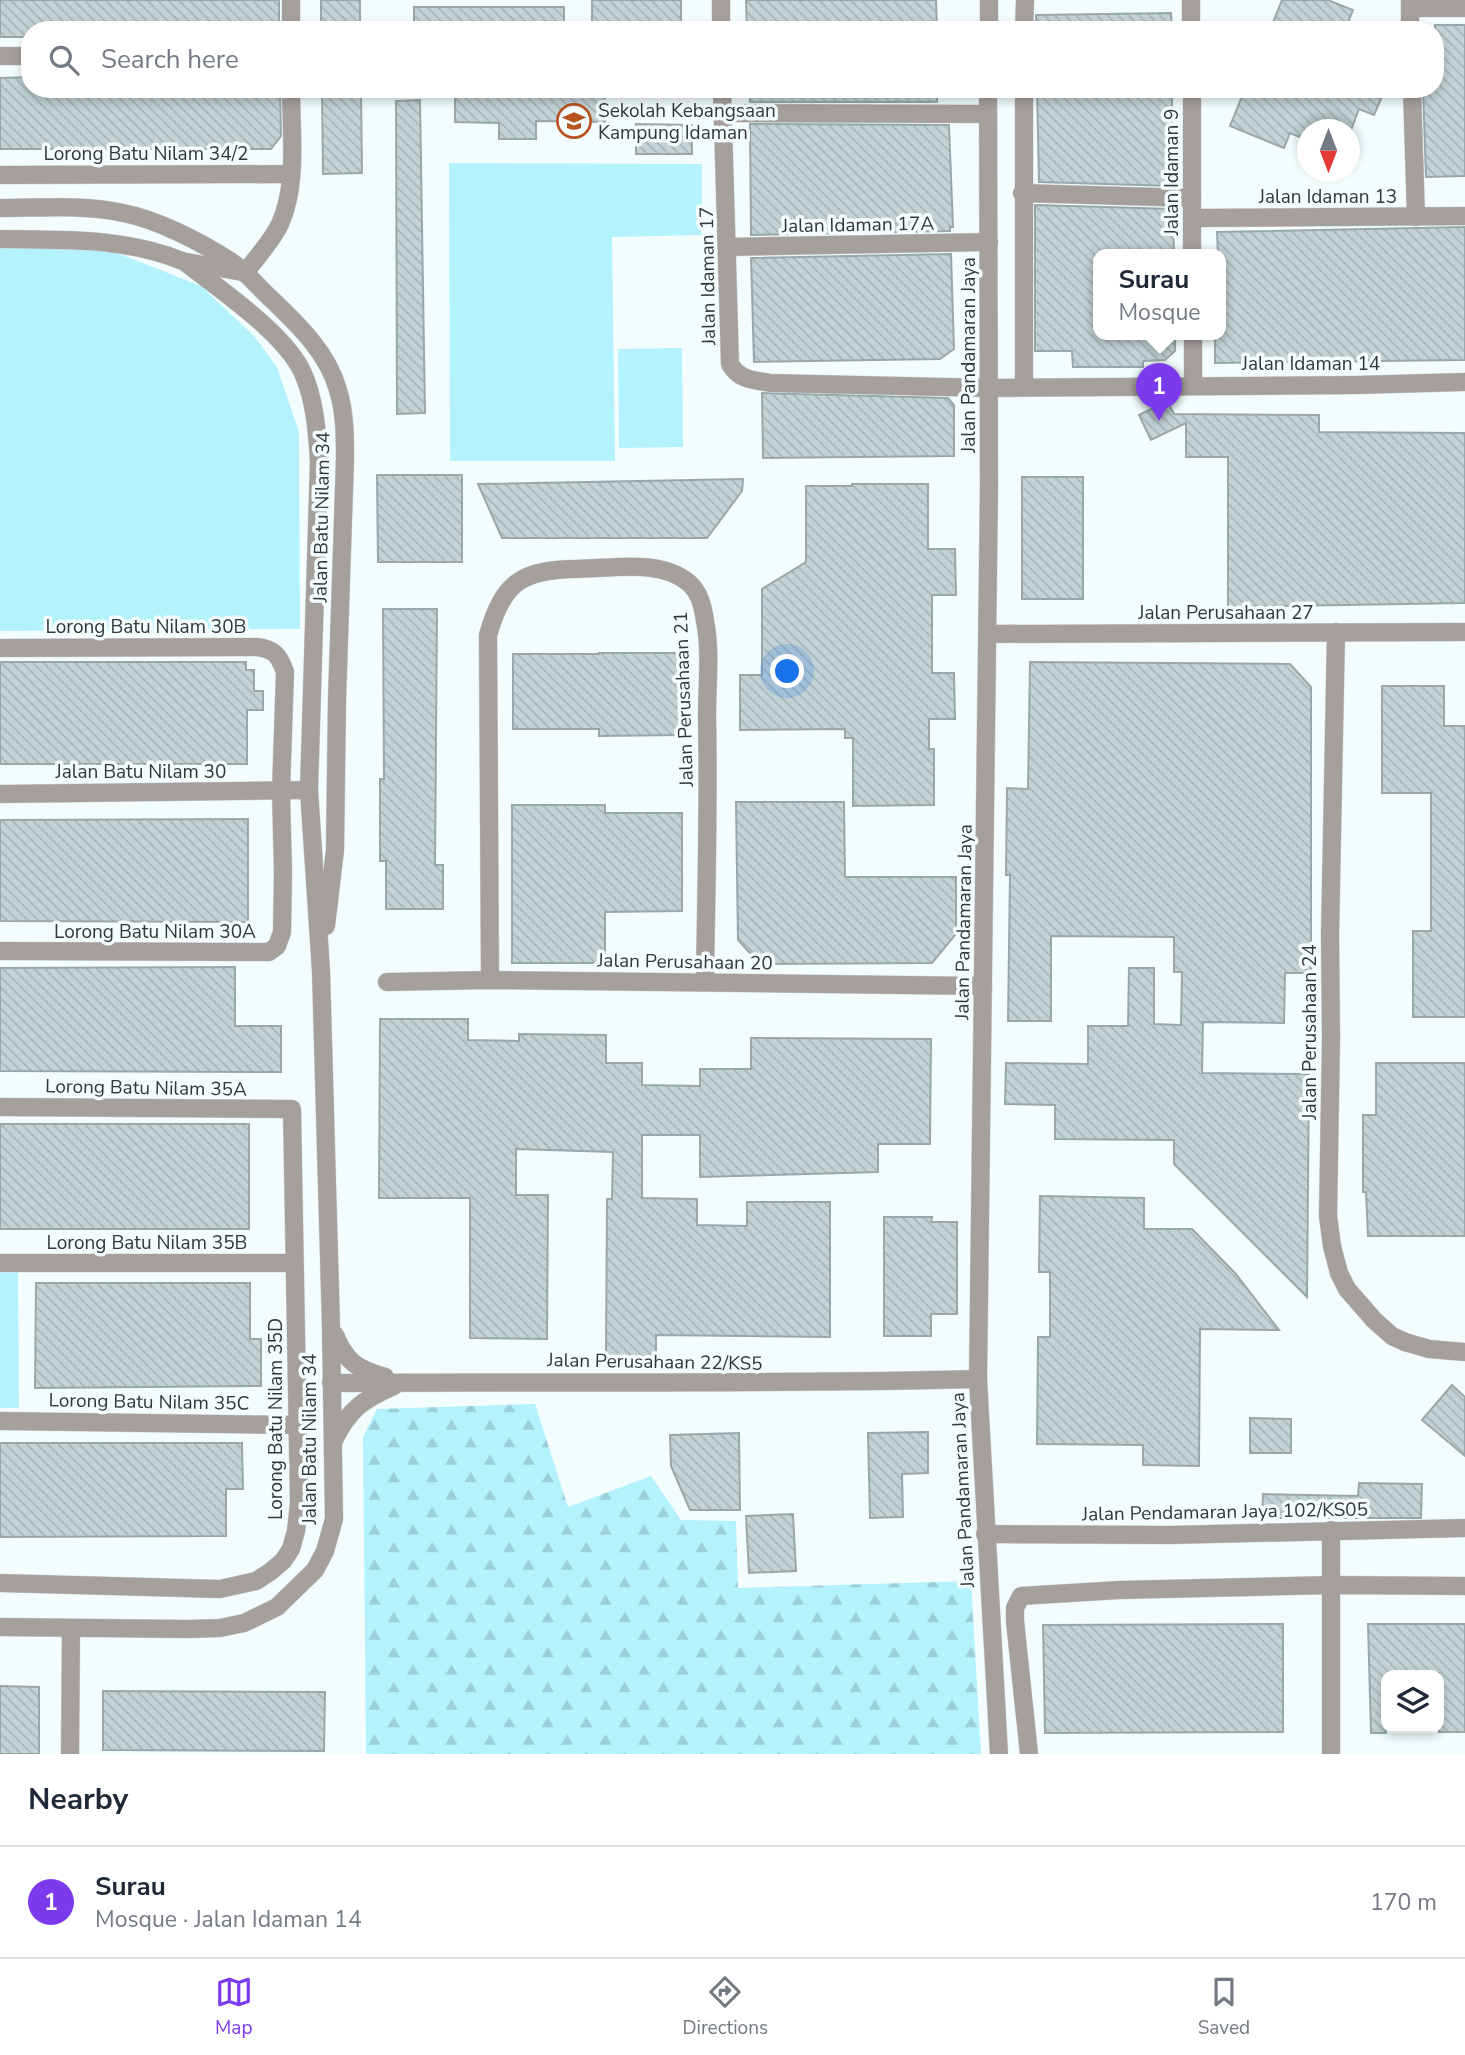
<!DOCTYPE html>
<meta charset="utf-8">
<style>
body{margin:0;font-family:"Nunito Sans",sans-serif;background:#f2f2f3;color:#1f2937}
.controls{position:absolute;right:21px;bottom:21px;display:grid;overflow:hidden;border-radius:14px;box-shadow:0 4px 10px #0003}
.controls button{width:63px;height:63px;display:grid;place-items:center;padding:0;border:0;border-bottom:2px solid #e0e1e3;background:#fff;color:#1f2937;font:35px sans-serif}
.compass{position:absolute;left:1297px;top:119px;width:63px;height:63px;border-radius:50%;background:#fff;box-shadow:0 4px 10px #0003;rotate:180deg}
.you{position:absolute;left:788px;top:672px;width:24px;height:24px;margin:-18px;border:5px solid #fff;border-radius:50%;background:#1a73e8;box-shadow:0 0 0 10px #1a73e833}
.badge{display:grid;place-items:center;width:46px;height:46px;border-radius:50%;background:#7c3aed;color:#fff;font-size:23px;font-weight:700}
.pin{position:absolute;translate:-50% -58px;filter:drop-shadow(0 2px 4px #0008)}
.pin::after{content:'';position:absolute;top:37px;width:24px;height:21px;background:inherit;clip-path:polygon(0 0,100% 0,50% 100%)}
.popup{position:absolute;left:1093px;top:249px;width:133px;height:91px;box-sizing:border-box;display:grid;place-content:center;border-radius:14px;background:#fff;filter:drop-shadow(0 2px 5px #0005);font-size:23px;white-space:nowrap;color:#747a83}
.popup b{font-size:26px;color:#1f2937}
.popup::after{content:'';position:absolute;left:50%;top:100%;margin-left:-14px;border:14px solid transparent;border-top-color:#fff}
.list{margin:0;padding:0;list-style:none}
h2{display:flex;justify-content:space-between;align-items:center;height:91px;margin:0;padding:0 28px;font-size:30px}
h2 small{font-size:23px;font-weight:400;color:#747a83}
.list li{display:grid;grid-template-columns:46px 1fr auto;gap:21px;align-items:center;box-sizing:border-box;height:112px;padding:0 28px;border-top:2px solid #e0e1e3}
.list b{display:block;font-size:26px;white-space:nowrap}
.list p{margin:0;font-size:23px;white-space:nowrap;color:#747a83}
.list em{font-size:23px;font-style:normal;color:#747a83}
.icon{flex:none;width:38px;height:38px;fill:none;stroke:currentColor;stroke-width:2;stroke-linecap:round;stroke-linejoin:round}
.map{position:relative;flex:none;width:1465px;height:1754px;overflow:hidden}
.search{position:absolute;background:#fff;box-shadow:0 4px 10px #0003;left:21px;right:21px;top:21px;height:77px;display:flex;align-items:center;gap:18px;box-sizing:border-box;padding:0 24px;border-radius:28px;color:#747a83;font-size:26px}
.sheet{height:203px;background:#fff}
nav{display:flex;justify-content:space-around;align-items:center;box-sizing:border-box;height:98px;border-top:2px solid #e0e1e3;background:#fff;font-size:19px;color:#747a83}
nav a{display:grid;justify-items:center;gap:4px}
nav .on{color:#7c3aed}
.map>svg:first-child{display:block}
.green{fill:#b4f2fe}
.forest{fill:url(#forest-firs)}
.building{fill:url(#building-back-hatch);stroke:#98a8aa;stroke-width:2}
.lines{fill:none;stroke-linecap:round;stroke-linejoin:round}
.minor-casing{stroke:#d0dadb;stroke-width:19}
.tertiary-casing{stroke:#d0dadb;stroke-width:19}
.minor{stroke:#a6a09d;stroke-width:18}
.tertiary{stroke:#a6a09d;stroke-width:18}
.labels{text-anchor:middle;stroke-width:7;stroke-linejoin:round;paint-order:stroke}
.poi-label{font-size:19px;fill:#32383a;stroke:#f3fdfe;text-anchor:start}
.street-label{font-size:19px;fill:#32383a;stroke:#f3fdfe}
</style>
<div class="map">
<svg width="1465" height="1754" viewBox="0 0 1465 1754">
<defs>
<pattern id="forest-firs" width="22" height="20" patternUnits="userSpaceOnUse" patternTransform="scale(1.75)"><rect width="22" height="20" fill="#b4f2fe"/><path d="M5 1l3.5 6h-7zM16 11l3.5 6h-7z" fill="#9bd0da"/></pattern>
<pattern id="building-back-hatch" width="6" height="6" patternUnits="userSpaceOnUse" patternTransform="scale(1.75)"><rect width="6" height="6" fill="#c2d2d5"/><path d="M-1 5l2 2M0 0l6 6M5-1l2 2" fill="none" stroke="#a7b5b8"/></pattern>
</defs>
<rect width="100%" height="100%" fill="#f3fdfe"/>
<g class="green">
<polygon points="449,163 702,164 702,235 612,237 615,461 450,461"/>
<polygon points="0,247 102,247 201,286 254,336 277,367 299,432 300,629 0,631"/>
<polygon points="682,348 683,447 619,448 618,349"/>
<polygon points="0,1270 18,1270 19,1408 0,1408"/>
</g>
<polygon class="forest" points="535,1404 568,1507 651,1476 681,1520 736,1521 738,1588 971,1581 981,1754 366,1754 363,1437 377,1409"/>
<g class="building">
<polygon points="0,0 279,0 279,24 274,30 30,30 30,37 0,37"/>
<rect x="321" y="0" width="39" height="30"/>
<rect x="592" y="0" width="89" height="30"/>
<polygon points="746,0 936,0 937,30 747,30"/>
<polygon points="1282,0 1328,0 1353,10 1345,30 1270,30"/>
<rect x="414" y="7" width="150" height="23"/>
<polygon points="1171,13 1172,30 1036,30 1036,15"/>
<polygon points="1435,25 1465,25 1465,176 1426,177 1423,89 1435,89"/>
<polygon points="30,77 30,89 280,89 281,136 271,149 0,149 0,78"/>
<polygon points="322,89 361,89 362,173 323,174"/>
<polygon points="455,89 605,89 605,122 536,121 536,139 499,139 499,123 455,122"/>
<rect x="750" y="89" width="187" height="13"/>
<polygon points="1037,89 1172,89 1172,186 1039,182"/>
<polygon points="1245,89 1367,89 1366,93 1381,99 1374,115 1359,109 1351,130 1307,130 1307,140 1290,133 1284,148 1230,126"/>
<polygon points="420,100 425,413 397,414 396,101"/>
<polygon points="636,124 692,125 692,154 636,154"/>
<polygon points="750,124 949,125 953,227 950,227 950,231 751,235"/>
<polygon points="1035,205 1173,209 1174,255 1098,255 1098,335 1175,335 1175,351 1165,360 1143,361 1143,367 1073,367 1072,351 1035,351"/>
<polygon points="1465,227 1465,360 1215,363 1215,335 1220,335 1220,326 1225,326 1224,295 1220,295 1220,255 1218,255 1217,232"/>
<polygon points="951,254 954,349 940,359 754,362 751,258"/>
<polygon points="762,393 948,398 954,405 954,456 763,458"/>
<polygon points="1167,401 1174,414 1319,415 1319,432 1465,433 1465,603 1228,607 1228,457 1186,457 1186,423 1151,440 1139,415"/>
<polygon points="377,475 462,475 462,562 378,562"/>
<rect x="1022" y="477" width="61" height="122"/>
<polygon points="743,479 742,491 707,538 502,538 478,484"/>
<polygon points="852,484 928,484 928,549 955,549 956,595 932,595 932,673 954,673 955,719 929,719 929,749 934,749 934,805 853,806 853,738 845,738 845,729 740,730 740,675 762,675 762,589 806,562 806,486 852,486"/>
<polygon points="383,609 437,609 435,865 443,865 443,909 386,909 386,861 380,861 380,779 384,779"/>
<polygon points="599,653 680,653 680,735 599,736 599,729 513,729 513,654 599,654"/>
<polygon points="0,662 246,662 246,670 254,670 254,691 263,691 263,710 247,710 247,764 0,764"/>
<polygon points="1030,662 1290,664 1311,687 1311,973 1285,973 1284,1023 1203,1022 1202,1073 1309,1074 1307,1297 1174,1164 1174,1140 1055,1139 1055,1105 1005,1104 1006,1063 1088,1064 1088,1026 1128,1026 1129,968 1154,968 1154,1024 1181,1025 1182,972 1174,972 1174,937 1051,936 1051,1021 1008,1021 1010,875 1006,875 1007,788 1028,789"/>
<polygon points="1382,686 1444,686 1444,726 1465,726 1465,1017 1413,1017 1413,931 1431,931 1431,793 1382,793"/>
<polygon points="736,802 844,802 845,877 956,877 956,934 932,963 760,964 738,940"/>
<polygon points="512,805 605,805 605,813 682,813 682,911 605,912 605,963 512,963"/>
<polygon points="248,819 248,922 0,921 0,820"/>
<polygon points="235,967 235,1026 281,1026 281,1072 0,1071 0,968"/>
<polygon points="380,1019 468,1019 468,1040 519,1041 519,1034 606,1035 606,1063 642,1063 642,1085 700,1086 700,1069 751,1069 751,1038 931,1039 930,1144 878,1144 878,1172 700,1177 700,1135 642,1135 642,1198 697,1199 697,1225 747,1226 747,1202 830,1202 830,1337 656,1335 656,1357 606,1356 607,1199 612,1199 613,1152 516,1149 516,1195 548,1195 547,1339 470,1338 470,1198 379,1198"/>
<polygon points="1376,1063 1465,1063 1465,1236 1368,1236 1366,1192 1363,1192 1363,1115 1376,1115"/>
<rect x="0" y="1124" width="249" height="105"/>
<polygon points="1040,1196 1144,1198 1144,1229 1192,1229 1235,1273 1279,1330 1200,1329 1199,1466 1143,1465 1143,1445 1037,1444 1038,1337 1050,1337 1050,1272 1039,1272"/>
<polygon points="884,1217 932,1217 931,1222 957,1222 957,1314 931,1314 931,1336 884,1336"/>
<polygon points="36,1283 250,1283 250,1339 261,1339 261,1386 35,1388"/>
<polygon points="1452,1385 1465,1397 1465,1456 1422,1420"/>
<polygon points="1250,1418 1291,1419 1291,1453 1250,1453"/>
<polygon points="928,1432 928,1473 902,1474 903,1517 870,1518 868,1433"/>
<polygon points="739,1433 740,1510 690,1510 671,1466 670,1435"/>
<polygon points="0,1443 242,1443 243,1489 226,1489 226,1536 0,1537"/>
<polygon points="1359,1483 1422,1484 1421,1518 1262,1518 1263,1494 1358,1496"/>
<polygon points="793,1514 796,1571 749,1573 746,1516"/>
<polygon points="1283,1624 1283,1732 1045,1733 1043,1625"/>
<polygon points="1368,1624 1465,1624 1465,1732 1439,1732 1439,1673 1405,1673 1386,1675 1386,1733 1371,1733"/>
<polygon points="0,1686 39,1687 39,1754 0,1754"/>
<polygon points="103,1691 325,1692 324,1751 103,1750"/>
</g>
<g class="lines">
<g class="minor-casing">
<g id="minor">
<polyline points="291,0 291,30"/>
<polyline points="721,0 721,30"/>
<polyline points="1191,0 1191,30"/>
<polyline points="1410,0 1410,30"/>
<polyline points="1410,8 1465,8"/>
<polyline points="989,30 989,0"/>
<polyline points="1024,30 1025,0"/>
<polyline points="0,56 30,56"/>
<path d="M722 89 730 364C739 380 753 380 770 383L989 388 1356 385 1465 382"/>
<polyline points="1024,89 1024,387"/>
<polyline points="1192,89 1192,255"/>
<polyline points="1412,89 1416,217"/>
<polyline points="724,113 988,114"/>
<polyline points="0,175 291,174"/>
<polyline points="1022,193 1192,198"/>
<polyline points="1192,218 1465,216"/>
<polyline points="727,247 989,242"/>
<path d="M245 273C256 258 272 241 280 224 298 184 291 132 291 89"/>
<polyline points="1193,335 1193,385"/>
<polyline points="1336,632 1330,936 1331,1038 1328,1216 1332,1246 1339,1273 1347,1289 1374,1320 1392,1336 1405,1342 1429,1349 1465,1352"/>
<polyline points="988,634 1465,632"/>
<path d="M0 648 257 647C274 649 279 655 285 672L281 791 283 873 282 932 277 946 269 952 0 951"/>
<polyline points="0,794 309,790"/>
<path d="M490 980 488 635C503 582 522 570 575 569 611 569 660 558 689 583 700 593 703 607 705 621 711 651 707 686 707 717 709 805 706 894 705 982"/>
<polyline points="387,982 490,980 983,986"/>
<polyline points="0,1107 292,1109 299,1503 296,1531 291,1549 283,1561 270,1572 256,1581 220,1589 0,1583"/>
<polyline points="0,1263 294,1263"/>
<polyline points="978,1379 989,486 988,89"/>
<polyline points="0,1421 297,1425"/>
<polyline points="1331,1530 1331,1754"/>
<polyline points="985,1534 1171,1535 1465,1528"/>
<polyline points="70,1754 71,1629"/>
<polyline points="1029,1754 1015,1621 1015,1608 1021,1596 1119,1590 1331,1585 1465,1586"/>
</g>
</g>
<g class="tertiary-casing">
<g id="tertiary">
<path d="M0 208C40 208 84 204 123 213 156 219 201 242 230 261 243 269 254 282 265 293 294 321 327 350 338 390 345 413 345 436 345 459L337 700 335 850 326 926"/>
<path d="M0 239C63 240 126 237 185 262 220 290 282 331 302 371 315 399 317 431 319 461L309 790 321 971 331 1327 334 1519 325 1551 315 1570 277 1607 244 1623 220 1628 188 1629 0 1627"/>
<polyline points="187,262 242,272"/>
<path d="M335 1335C346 1362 357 1369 385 1377"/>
<path d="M331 1383C547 1381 762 1385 978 1379L999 1754"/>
<path d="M334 1440C349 1409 364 1399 394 1386"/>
</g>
</g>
<use href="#minor" class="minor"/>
<use href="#tertiary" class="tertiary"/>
</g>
<defs>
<g id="school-ring" transform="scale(1.75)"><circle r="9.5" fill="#f3fdfe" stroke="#b75321" stroke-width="1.5"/><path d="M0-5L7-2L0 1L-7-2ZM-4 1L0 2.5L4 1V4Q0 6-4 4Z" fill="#b75321"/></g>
</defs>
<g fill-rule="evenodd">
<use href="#school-ring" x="574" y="121"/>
</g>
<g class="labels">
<g class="poi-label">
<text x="598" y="117">Sekolah Kebangsaan<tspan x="598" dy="22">Kampung Idaman</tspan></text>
</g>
<g class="street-label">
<text x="146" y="160">Lorong Batu Nilam 34/2</text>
<text transform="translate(1171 172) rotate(-90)" y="7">Jalan Idaman 9</text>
<text x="1328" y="203">Jalan Idaman 13</text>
<text transform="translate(858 224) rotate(-1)" y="7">Jalan Idaman 17A</text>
<text transform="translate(707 276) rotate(-91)" y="7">Jalan Idaman 17</text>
<text transform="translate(968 355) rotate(-90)" y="7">Jalan Pandamaran Jaya</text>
<text x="1311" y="370">Jalan Idaman 14</text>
<text transform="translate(321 517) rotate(-89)" y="7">Jalan Batu Nilam 34</text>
<text x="1226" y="619">Jalan Perusahaan 27</text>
<text x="146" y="633">Lorong Batu Nilam 30B</text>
<text transform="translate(683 699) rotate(-92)" y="7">Jalan Perusahaan 21</text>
<text x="141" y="778">Jalan Batu Nilam 30</text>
<text transform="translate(963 922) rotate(-89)" y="7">Jalan Pandamaran Jaya</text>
<text x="155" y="938">Lorong Batu Nilam 30A</text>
<text transform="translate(685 961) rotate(1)" y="7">Jalan Perusahaan 20</text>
<text transform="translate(1309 1032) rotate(-90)" y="7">Jalan Perusahaan 24</text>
<text transform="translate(146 1087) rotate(1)" y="7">Lorong Batu Nilam 35A</text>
<text x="147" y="1249">Lorong Batu Nilam 35B</text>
<text transform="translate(655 1361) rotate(1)" y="7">Jalan Perusahaan 22/KS5</text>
<text transform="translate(149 1401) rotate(1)" y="7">Lorong Batu Nilam 35C</text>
<text transform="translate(275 1419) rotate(-90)" y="7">Lorong Batu Nilam 35D</text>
<text transform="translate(309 1439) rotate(-90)" y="7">Jalan Batu Nilam 34</text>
<text transform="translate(962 1490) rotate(-93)" y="7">Jalan Pandamaran Jaya</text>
<text transform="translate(1225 1511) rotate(-1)" y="7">Jalan Pendamaran Jaya 102/KS05</text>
</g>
</g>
</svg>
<div class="controls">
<button><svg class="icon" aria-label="layers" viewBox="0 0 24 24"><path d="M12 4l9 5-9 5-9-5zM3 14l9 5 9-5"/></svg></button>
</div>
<svg class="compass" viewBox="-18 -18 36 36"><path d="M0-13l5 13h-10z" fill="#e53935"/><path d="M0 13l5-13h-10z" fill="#747a83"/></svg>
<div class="you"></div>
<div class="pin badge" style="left:1159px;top:421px">1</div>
<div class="popup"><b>Surau</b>Mosque</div>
<div class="search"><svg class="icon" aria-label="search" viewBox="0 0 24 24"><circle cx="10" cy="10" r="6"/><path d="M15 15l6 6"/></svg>Search here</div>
</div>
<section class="sheet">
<h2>Nearby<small></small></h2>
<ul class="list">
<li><span class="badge">1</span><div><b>Surau</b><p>Mosque · Jalan Idaman 14</p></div><em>170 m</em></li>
</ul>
</section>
<nav>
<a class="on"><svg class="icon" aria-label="map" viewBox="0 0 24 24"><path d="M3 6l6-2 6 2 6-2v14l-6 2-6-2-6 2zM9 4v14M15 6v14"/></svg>Map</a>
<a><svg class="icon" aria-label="directions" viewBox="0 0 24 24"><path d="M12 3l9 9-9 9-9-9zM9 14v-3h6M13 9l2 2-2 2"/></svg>Directions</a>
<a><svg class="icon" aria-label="saved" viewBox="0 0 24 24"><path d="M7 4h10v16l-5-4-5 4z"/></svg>Saved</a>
</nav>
